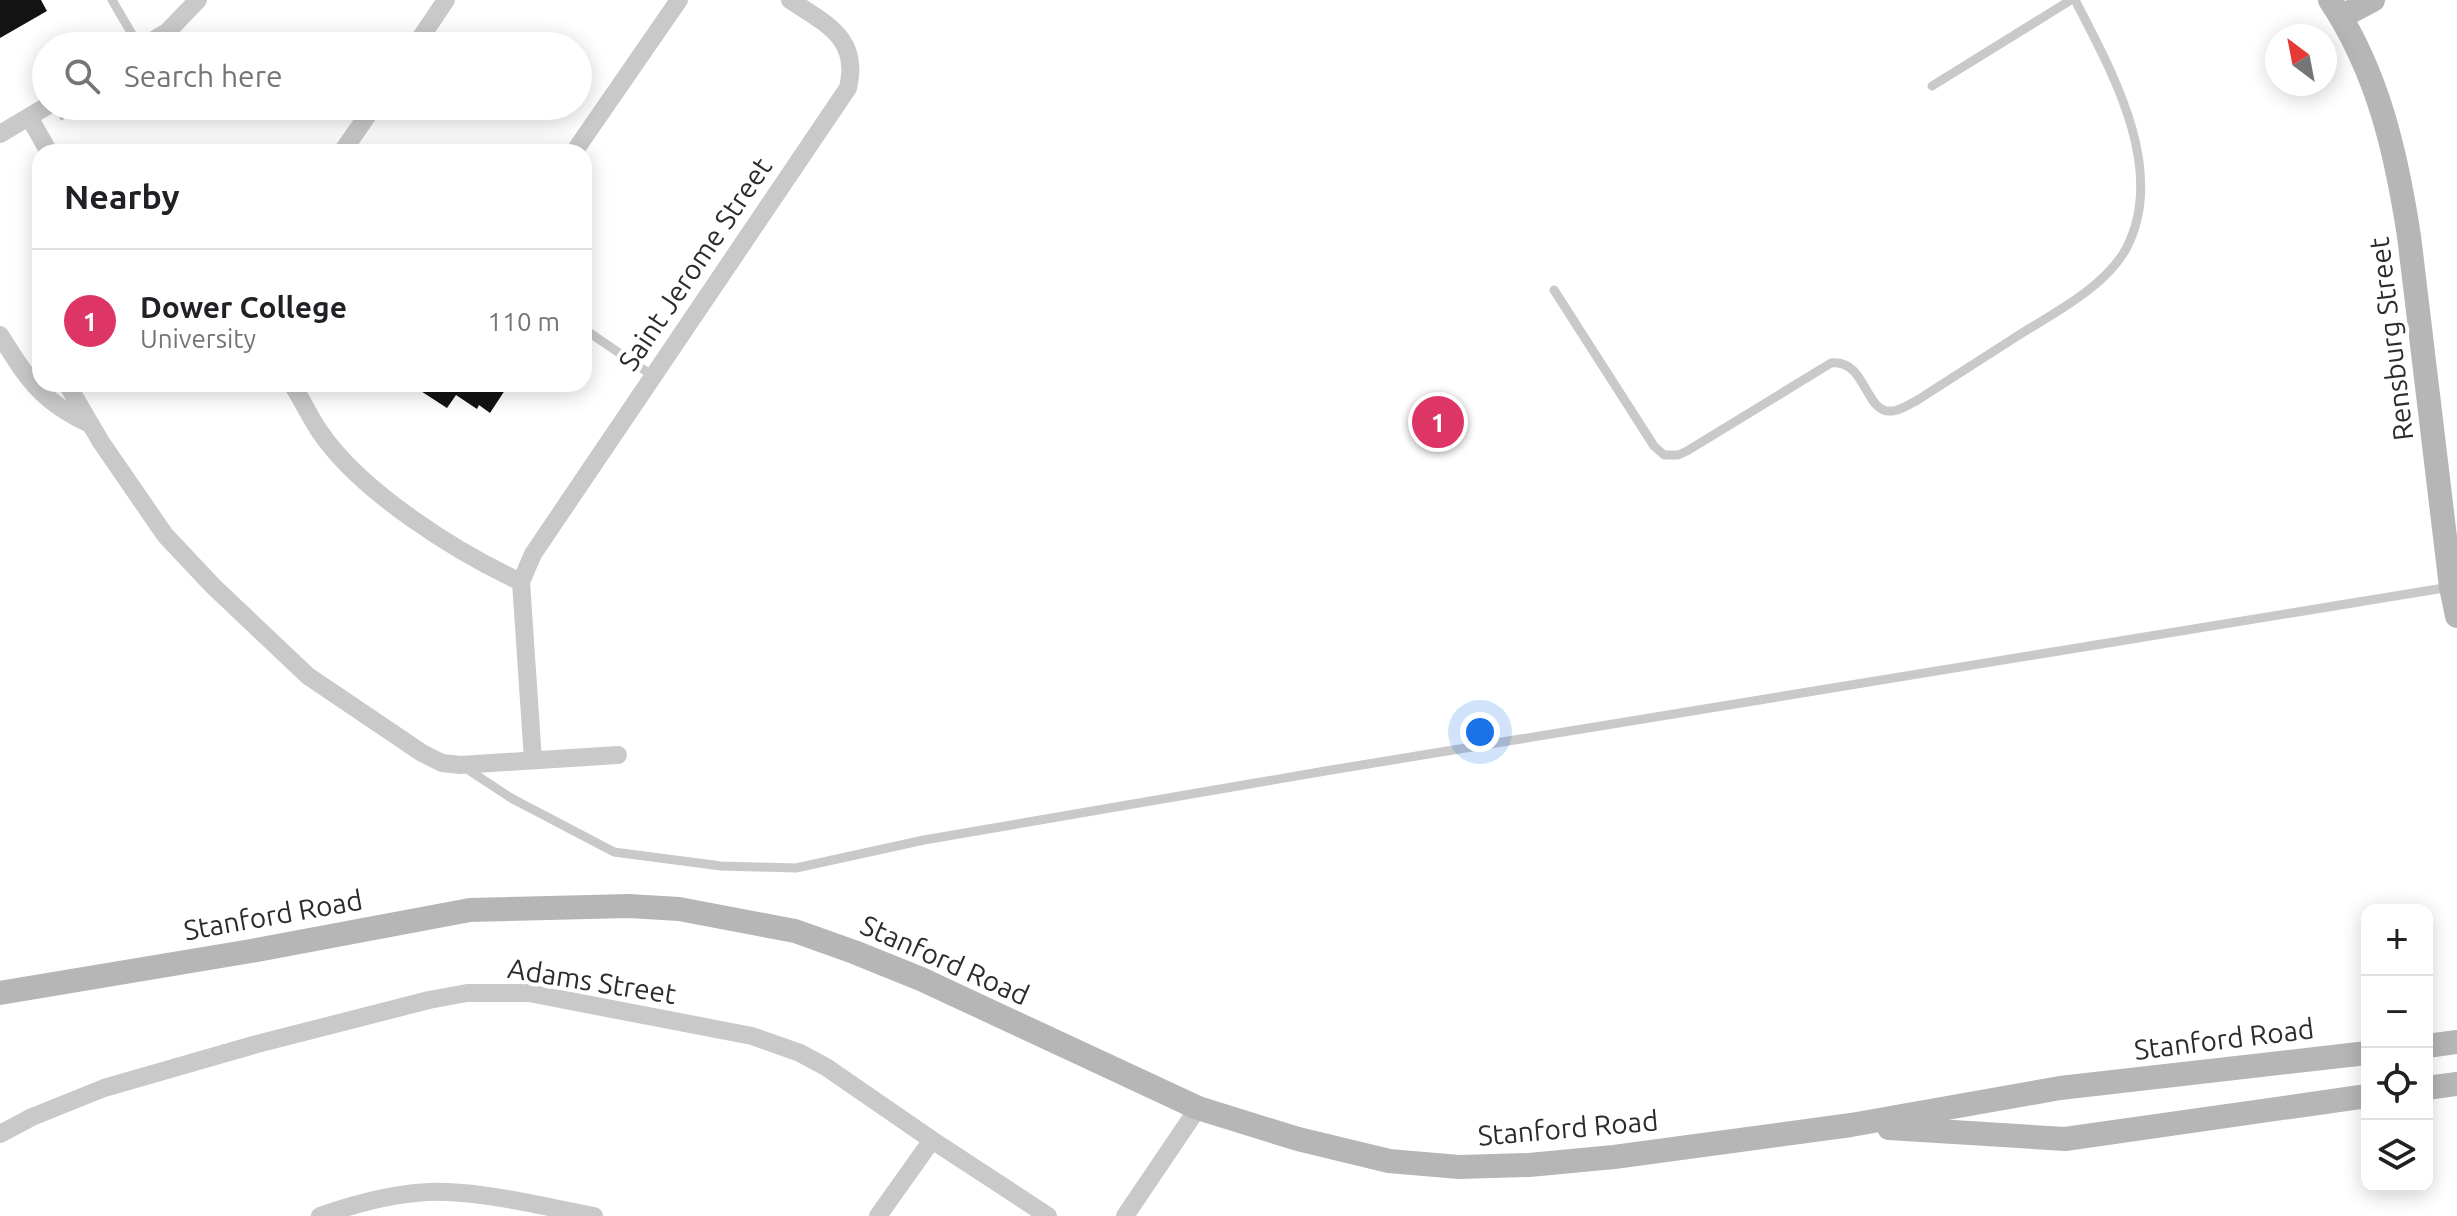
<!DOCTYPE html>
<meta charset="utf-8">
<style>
body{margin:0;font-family:Ubuntu,sans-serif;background:#f6f6f6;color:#202124}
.controls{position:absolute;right:24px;bottom:24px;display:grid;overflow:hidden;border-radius:16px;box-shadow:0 4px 20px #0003}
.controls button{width:72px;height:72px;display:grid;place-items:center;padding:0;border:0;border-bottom:2px solid #e0e0e0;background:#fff;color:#202124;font:40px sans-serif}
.compass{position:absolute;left:2265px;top:24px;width:72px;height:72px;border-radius:50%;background:#fff;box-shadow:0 4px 20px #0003;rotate:328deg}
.you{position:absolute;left:1480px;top:732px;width:28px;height:28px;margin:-20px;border:6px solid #fff;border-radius:50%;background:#1a73e8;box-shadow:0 0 0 12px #1a73e833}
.badge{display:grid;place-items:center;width:52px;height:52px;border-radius:50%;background:#dc3566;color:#fff;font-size:26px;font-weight:700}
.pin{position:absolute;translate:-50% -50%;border:4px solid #fff;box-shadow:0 2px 8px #0006}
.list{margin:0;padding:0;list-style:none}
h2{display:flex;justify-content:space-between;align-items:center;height:104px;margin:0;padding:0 32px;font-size:34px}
h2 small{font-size:26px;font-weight:400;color:#757577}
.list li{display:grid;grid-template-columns:52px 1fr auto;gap:24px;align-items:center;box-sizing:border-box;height:144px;padding:0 32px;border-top:2px solid #e0e0e0}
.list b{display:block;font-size:30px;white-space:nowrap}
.list p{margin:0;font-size:26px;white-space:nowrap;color:#757577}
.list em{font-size:26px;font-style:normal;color:#757577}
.icon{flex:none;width:44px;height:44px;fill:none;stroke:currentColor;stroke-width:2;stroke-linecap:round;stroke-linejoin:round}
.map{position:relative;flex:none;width:2457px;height:1216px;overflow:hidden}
.search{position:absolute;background:#fff;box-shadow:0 4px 20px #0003;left:32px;top:32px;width:560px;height:88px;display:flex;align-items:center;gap:20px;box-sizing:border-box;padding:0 28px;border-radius:44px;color:#757577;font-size:30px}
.panel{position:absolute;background:#fff;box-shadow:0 4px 20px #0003;left:32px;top:144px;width:560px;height:248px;border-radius:24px}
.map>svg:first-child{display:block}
.building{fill:#131313}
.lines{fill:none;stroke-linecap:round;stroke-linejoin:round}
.path{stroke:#c9c9c9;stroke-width:4;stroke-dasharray:4 4;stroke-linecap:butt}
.lane{stroke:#c9c9c9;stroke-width:9}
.street{stroke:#c9c9c9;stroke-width:18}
.secondary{stroke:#b6b6b6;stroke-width:24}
.labels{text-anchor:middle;stroke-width:8;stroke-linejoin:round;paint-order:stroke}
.street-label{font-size:28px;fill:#2c2c2c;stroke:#fff}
</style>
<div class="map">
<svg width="2457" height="1216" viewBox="0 0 2457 1216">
<rect width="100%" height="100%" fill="#fff"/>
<g class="building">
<polygon points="0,0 41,0 47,11 0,38"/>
<polygon points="410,384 509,384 490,413 479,405 477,409 456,395 447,408"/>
</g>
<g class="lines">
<polyline class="path" points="60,119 82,106"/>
<g class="lane">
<polyline points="112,0 139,46"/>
<polyline points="1932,86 2071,0"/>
<path d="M1554 290 1654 446 1664 455H1678L1687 451 1831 363C1867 359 1864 414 1892 411 1900 411 1909 404 1916 401 1950 379 1985 357 2019 335 2054 313 2107 286 2127 247 2167 168 2111 70 2075 0"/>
<polyline points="584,329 653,376"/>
<polyline points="464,767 511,798 614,852 721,866 796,868 924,840 1331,770 2450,587"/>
</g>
<g class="street">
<polyline points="144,46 167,32 198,0"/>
<polyline points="415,46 446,0"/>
<polyline points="29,117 49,152"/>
<polyline points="0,134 47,106"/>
<polyline points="342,152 374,106"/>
<polyline points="574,152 679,0"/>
<path d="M0 335C27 379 42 402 90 424"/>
<polyline points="67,384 101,442 165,535 213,586 308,676 422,753 442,763 460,765 618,755"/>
<path d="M292 384C302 400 310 417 320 432 361 492 456 552 521 582"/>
<path d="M533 760 521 582 533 554 848 88C860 38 826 24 790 0"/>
<polyline points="0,1134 32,1117 104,1088 257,1044 429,1000 467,993 529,993 752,1036 800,1053 826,1067 932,1140 1048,1216"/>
<path d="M320 1216C360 1202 405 1190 447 1192 496 1194 546 1207 594 1216"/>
<polyline points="878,1216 932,1140"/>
<polyline points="1125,1216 1198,1108"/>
</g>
<g class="secondary">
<path d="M2330 0C2378 72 2396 152 2409 236L2451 587 2457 616"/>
<polyline points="2341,17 2373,0"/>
<polyline points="0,993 251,951 470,910 629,906 679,909 795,931 854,952 921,979 1198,1108 1298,1139 1389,1161 1459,1167 1529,1165 1614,1157 1851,1125 2060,1088 2367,1053"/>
<polyline points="2427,1046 2457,1042"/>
<polyline points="2427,1088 2457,1084"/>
<polyline points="1889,1128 2065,1139 2367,1096"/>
</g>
</g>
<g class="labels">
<g class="street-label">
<text transform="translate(695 264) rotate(-56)" y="10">Saint Jerome Street</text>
<text transform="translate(2391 339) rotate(-97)" y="10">Rensburg Street</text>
<text transform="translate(273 915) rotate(-10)" y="10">Stanford Road</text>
<text transform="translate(945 960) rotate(24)" y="10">Stanford Road</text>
<text transform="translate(592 981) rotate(9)" y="10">Adams Street</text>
<text transform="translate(2224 1039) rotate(-7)" y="10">Stanford Road</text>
<text transform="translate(1568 1128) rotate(-5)" y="10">Stanford Road</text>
</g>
</g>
</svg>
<div class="controls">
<button>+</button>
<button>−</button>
<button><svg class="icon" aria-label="locate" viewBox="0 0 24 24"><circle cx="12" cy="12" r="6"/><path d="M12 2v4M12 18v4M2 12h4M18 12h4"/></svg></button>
<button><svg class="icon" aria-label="layers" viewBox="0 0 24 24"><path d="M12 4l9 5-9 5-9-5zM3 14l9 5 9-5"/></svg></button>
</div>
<svg class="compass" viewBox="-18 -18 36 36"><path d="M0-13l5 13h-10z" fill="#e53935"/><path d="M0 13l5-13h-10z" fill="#757577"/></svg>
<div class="you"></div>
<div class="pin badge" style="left:1438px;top:422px">1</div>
<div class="search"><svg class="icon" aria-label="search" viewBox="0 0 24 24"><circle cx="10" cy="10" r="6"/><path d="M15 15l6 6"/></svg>Search here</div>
<section class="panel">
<h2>Nearby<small></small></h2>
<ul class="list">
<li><span class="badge">1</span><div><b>Dower College</b><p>University</p></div><em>110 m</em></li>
</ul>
</section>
</div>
